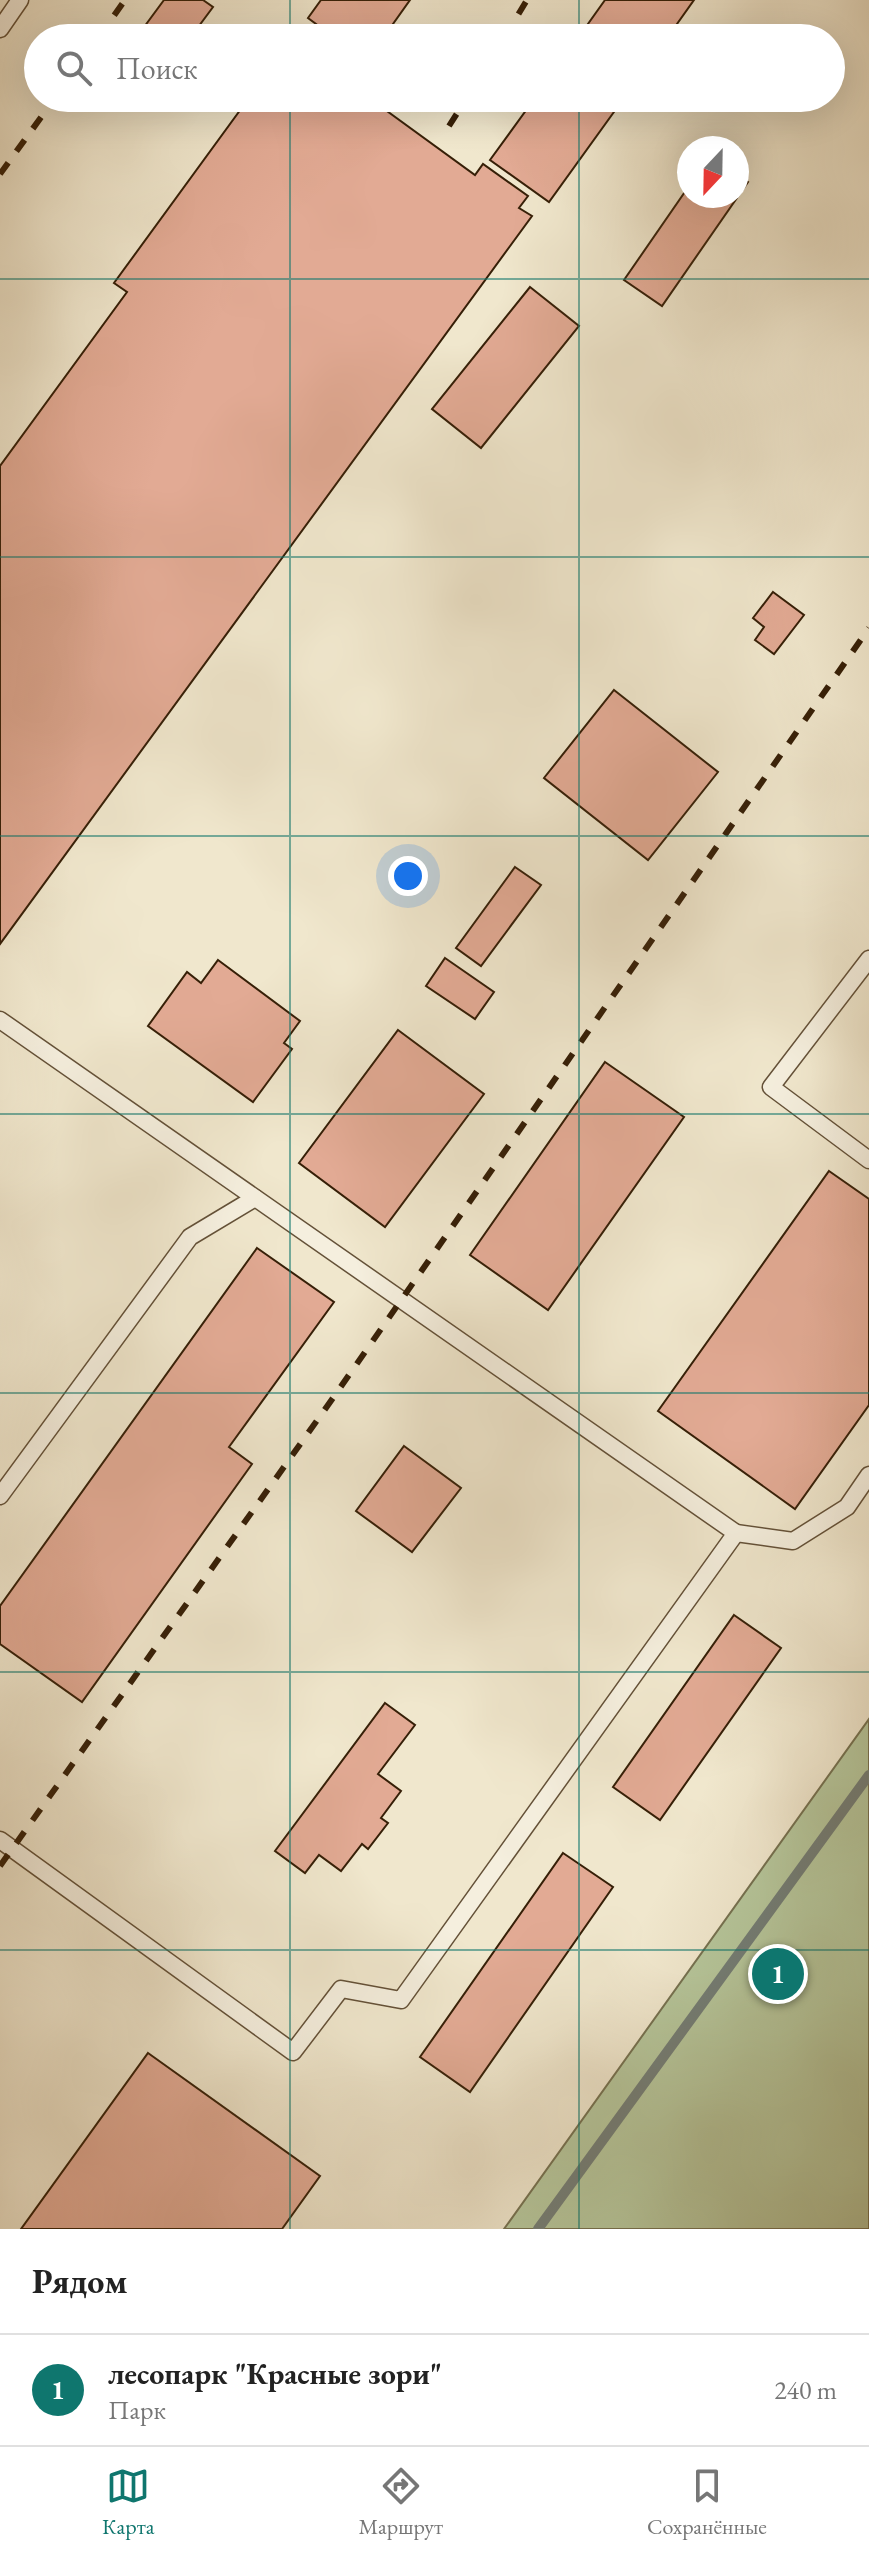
<!DOCTYPE html>
<html lang="ru">
<meta charset="utf-8">
<style>
body{margin:0;font-family:"EB Garamond",serif;background:#f6f6f6;color:#222}
.compass{position:absolute;left:677px;top:136px;width:72px;height:72px;border-radius:50%;background:#fff;box-shadow:0 8px 32px #0002;rotate:202deg}
.you{position:absolute;left:408px;top:876px;width:28px;height:28px;margin:-20px;border:6px solid #fff;border-radius:50%;background:#1a73e8;box-shadow:0 0 0 12px #1a73e833}
.badge{display:grid;place-items:center;width:52px;height:52px;border-radius:50%;background:#0f766e;color:#fff;font-size:26px;font-weight:700}
.pin{position:absolute;translate:-50% -50%;border:4px solid #fff;box-shadow:0 2px 8px #0006}
.list{margin:0;padding:0;list-style:none}
h2{display:flex;justify-content:space-between;align-items:center;height:104px;margin:0;padding:0 32px;font-size:34px}
h2 small{font-size:26px;font-weight:400;color:#767676}
.list li{display:grid;grid-template-columns:52px 1fr auto;gap:24px;align-items:center;box-sizing:border-box;height:112px;padding:0 32px;border-top:2px solid #e0e0e0}
.list b{display:block;font-size:30px;white-space:nowrap}
.list p{margin:0;font-size:26px;white-space:nowrap;color:#767676}
.list em{font-size:26px;font-style:normal;color:#767676}
.icon{flex:none;width:44px;height:44px;fill:none;stroke:currentColor;stroke-width:2;stroke-linecap:round;stroke-linejoin:round}
.map{position:relative;flex:none;width:869px;height:2229px;overflow:hidden}
.search{position:absolute;background:#fff;box-shadow:0 8px 32px #0002;left:24px;right:24px;top:24px;height:88px;display:flex;align-items:center;gap:20px;box-sizing:border-box;padding:0 28px;border-radius:44px;color:#767676;font-size:30px}
.sheet{height:216px;background:#fff}
nav{display:flex;justify-content:space-around;align-items:center;box-sizing:border-box;height:112px;border-top:2px solid #e0e0e0;background:#fff;font-size:22px;color:#767676}
nav a{display:grid;justify-items:center;gap:4px}
nav .on{color:#0f766e}
.map>svg:first-child{display:block}
.green{fill:#b6c69b;stroke:#767251;stroke-width:2}
.lines{fill:none;stroke-linecap:round;stroke-linejoin:round}
.stream{stroke:#747e76;stroke-width:10}
.building{fill:#e2aa94;stroke:#361f07;stroke-width:2}
.lane-casing{stroke:#645138;stroke-width:19}
.lane{stroke:#f5efde;stroke-width:16}
.rail{stroke:#361f07;stroke-width:6;stroke-dasharray:14 14;stroke-linecap:butt}
.grid{fill:none;stroke:#0f766e;stroke-width:2;stroke-opacity:0.55}
</style>
<div class="map">
<svg width="869" height="2229" viewBox="0 0 869 2229">
<rect width="100%" height="100%" fill="#f0e7cd"/>
<filter id="stains"><feTurbulence type="fractalNoise" baseFrequency=".0025" numOctaves="4"/><feColorMatrix values="0 0 0 0 .2 0 0 0 0 .09 0 0 0 0 .02 0 0 0 .5 -.17"/></filter>
<radialGradient id="worn" r=".72"><stop offset=".6" stop-color="#630" stop-opacity="0"/><stop offset="1" stop-color="#630" stop-opacity=".3"/></radialGradient>
<polygon class="green" points="869,1719 869,2229 504,2229"/>
<g class="lines">
<polyline class="stream" points="538,2229 869,1775"/>
</g>
<g class="building">
<polygon points="164,0 203,0 213,7 190,38 136,38"/>
<polygon points="321,0 410,0 383,38 335,38 308,18"/>
<polygon points="605,0 694,0 667,38 578,38"/>
<polygon points="249,98 369,98 475,175 483,164 528,196 519,208 532,216 0,944 0,466 127,292 114,283"/>
<polygon points="535,98 624,98 549,202 490,160"/>
<polygon points="737,175 748,182 662,306 624,280 689,186 689,196 737,196"/>
<polygon points="530,287 579,326 481,448 432,409"/>
<polygon points="773,592 804,615 774,654 755,640 764,627 753,618"/>
<polygon points="614,690 718,772 648,860 544,778"/>
<polygon points="515,867 541,885 481,966 456,948"/>
<polygon points="445,958 494,992 475,1019 426,986"/>
<polygon points="218,960 300,1021 284,1043 292,1049 253,1102 148,1026 187,972 201,983"/>
<polygon points="398,1030 484,1094 385,1227 299,1163"/>
<polygon points="605,1062 684,1117 548,1310 470,1255"/>
<polygon points="829,1171 869,1199 869,1405 795,1509 658,1411"/>
<polygon points="257,1248 334,1302 229,1447 252,1464 82,1702 0,1644 0,1606"/>
<polygon points="404,1446 461,1488 412,1552 356,1511"/>
<polygon points="734,1615 781,1648 660,1820 613,1787"/>
<polygon points="385,1703 415,1725 378,1774 401,1791 381,1818 388,1823 368,1849 362,1844 341,1871 319,1855 305,1873 275,1851"/>
<polygon points="563,1853 613,1887 470,2092 420,2057"/>
<polygon points="148,2053 320,2176 282,2229 21,2229"/>
</g>
<g class="lines">
<g class="lane-casing">
<g id="lane">
<polyline points="0,29 20,0"/>
<polyline points="869,959 771,1087 869,1160"/>
<polyline points="0,1020 736,1533 401,2000 341,1989 293,2052 0,1840"/>
<polyline points="0,1496 190,1237 255,1198"/>
<polyline points="736,1533 793,1541 847,1507 869,1475"/>
</g>
</g>
<use href="#lane" class="lane"/>
<g class="rail">
<polyline points="98,38 125,0"/>
<polyline points="504,38 527,0"/>
<polyline points="449,126 467,98"/>
<polyline points="0,174 55,98"/>
<polyline points="0,1866 333,1398 869,628"/>
</g>
</g>
<path class="grid" d="M290 0V38M579 0V38M290 98V2229M579 98V2229M0 279H869M0 557H869M0 836H869M0 1114H869M0 1393H869M0 1672H869M0 1950H869"/>
<rect width="100%" height="100%" filter="url(#stains)"/>
<rect width="100%" height="100%" fill="url(#worn)"/>
</svg>
<svg class="compass" viewBox="-18 -18 36 36"><path d="M0-13l5 13h-10z" fill="#e53935"/><path d="M0 13l5-13h-10z" fill="#767676"/></svg>
<div class="you"></div>
<div class="pin badge" style="left:778px;top:1974px">1</div>
<div class="search"><svg class="icon" aria-label="search" viewBox="0 0 24 24"><circle cx="10" cy="10" r="6"/><path d="M15 15l6 6"/></svg>Поиск</div>
</div>
<section class="sheet">
<h2>Рядом<small></small></h2>
<ul class="list">
<li><span class="badge">1</span><div><b>лесопарк &quot;Красные зори&quot;</b><p>Парк</p></div><em>240 m</em></li>
</ul>
</section>
<nav>
<a class="on"><svg class="icon" aria-label="map" viewBox="0 0 24 24"><path d="M3 6l6-2 6 2 6-2v14l-6 2-6-2-6 2zM9 4v14M15 6v14"/></svg>Карта</a>
<a><svg class="icon" aria-label="directions" viewBox="0 0 24 24"><path d="M12 3l9 9-9 9-9-9zM9 14v-3h6M13 9l2 2-2 2"/></svg>Маршрут</a>
<a><svg class="icon" aria-label="saved" viewBox="0 0 24 24"><path d="M7 4h10v16l-5-4-5 4z"/></svg>Сохранённые</a>
</nav>
